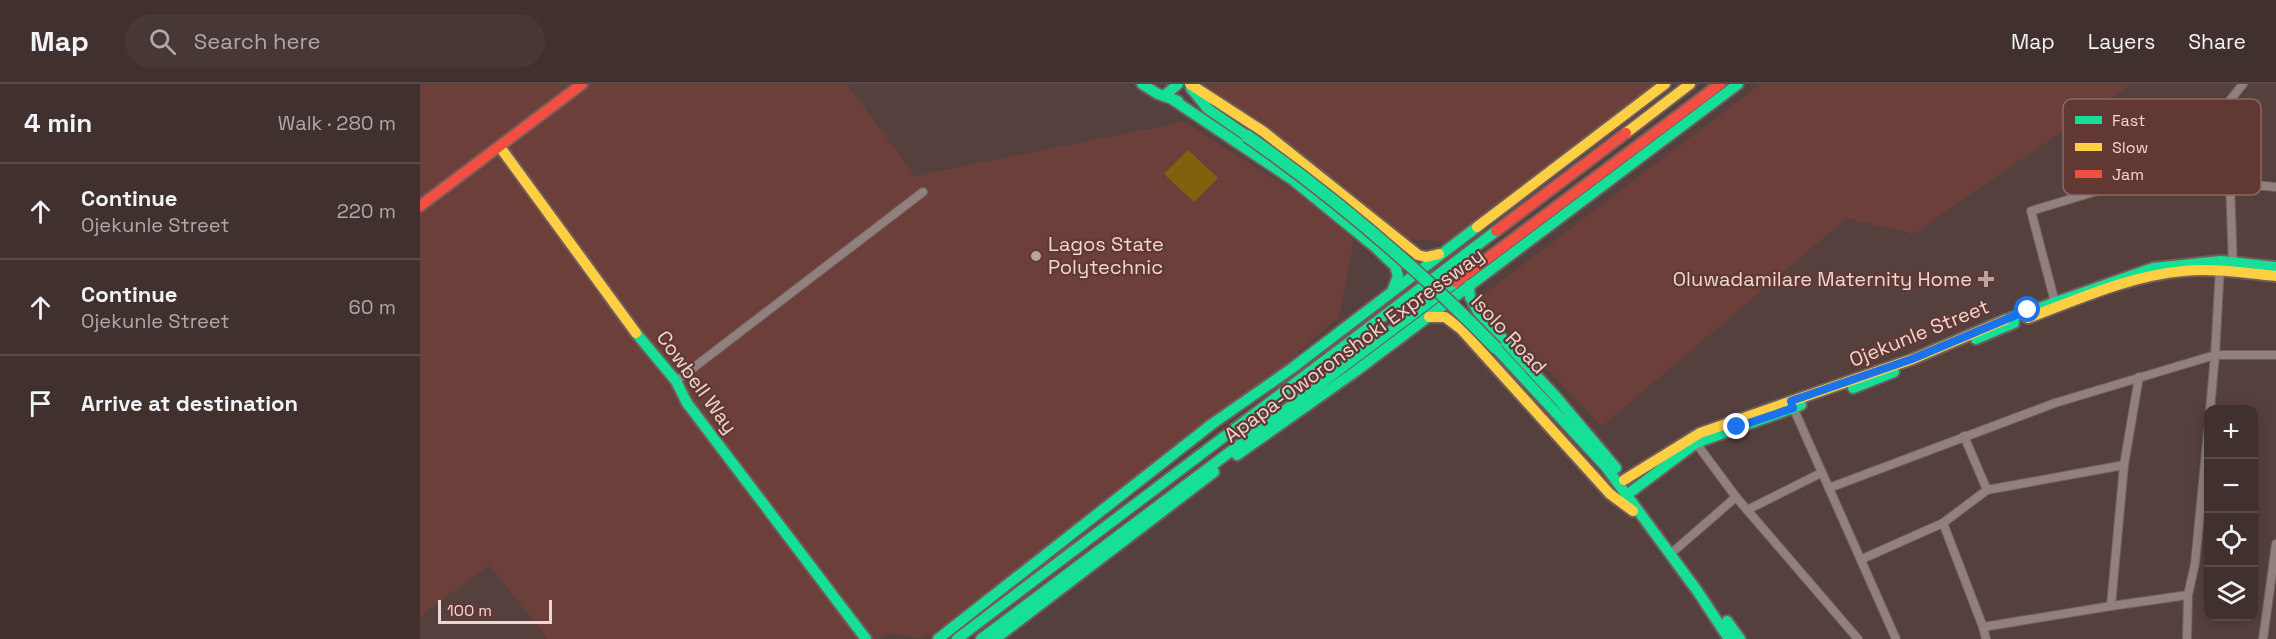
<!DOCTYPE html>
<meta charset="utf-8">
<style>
body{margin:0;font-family:"Space Grotesk",sans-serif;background:#473836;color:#f1f3f6}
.controls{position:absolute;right:18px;bottom:18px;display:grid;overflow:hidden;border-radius:12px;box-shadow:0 3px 15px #0003}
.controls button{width:54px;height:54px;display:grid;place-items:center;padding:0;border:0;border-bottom:2px solid #594b4a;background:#40302e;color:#f1f3f6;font:30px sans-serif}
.scale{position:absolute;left:18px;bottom:15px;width:114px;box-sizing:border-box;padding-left:6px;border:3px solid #f0d6d2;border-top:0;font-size:16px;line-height:21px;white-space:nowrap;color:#f0d6d2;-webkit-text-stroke:4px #613834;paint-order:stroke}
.stop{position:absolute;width:18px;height:18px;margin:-14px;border:4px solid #1a73e8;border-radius:50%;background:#fff}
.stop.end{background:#1a73e8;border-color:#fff;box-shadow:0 2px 6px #0008}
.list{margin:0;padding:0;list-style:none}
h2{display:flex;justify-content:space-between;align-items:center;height:78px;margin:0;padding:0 24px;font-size:26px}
h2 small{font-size:20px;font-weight:400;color:#aea9aa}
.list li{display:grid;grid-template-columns:39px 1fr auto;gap:18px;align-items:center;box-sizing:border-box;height:96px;padding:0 24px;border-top:2px solid #594b4a}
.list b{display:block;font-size:22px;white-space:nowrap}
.list p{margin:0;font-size:20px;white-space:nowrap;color:#aea9aa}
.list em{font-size:20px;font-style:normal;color:#aea9aa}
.icon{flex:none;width:33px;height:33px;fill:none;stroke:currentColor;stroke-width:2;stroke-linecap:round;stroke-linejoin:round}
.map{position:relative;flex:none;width:1856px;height:555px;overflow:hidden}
header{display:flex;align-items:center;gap:36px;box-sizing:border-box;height:84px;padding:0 30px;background:#40302e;border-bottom:2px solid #594b4a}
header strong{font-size:28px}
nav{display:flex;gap:33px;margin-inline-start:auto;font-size:21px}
.search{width:420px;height:54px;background:#473836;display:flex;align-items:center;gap:15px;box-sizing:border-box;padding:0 21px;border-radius:33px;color:#aea9aa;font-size:22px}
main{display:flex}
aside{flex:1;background:#40302e}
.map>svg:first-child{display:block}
.built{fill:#6c3f3b}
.green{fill:#80620e}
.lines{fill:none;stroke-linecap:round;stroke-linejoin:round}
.street-casing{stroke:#715e5c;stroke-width:10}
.fast-casing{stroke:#715e5c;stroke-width:14}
.slow-casing{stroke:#715e5c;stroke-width:14}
.jam-casing{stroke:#715e5c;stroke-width:14}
.street{stroke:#92807e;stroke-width:8}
.fast{stroke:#16e098;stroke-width:10}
.slow{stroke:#ffcf43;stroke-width:10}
.jam{stroke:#f24e42;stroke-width:10}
.fast-bridge-casing{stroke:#715e5c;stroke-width:15;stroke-linecap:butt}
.fast-bridge{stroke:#16e098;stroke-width:12}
.route{stroke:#1a73e8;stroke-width:8}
.poi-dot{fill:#baa29e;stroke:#613834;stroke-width:2}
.labels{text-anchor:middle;stroke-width:4.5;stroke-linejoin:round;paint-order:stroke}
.poi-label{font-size:20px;fill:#f0d6d2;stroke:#613834;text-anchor:start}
.street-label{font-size:20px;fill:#f0d6d2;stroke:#613834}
.key{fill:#613834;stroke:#8c6763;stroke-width:1.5}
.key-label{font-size:16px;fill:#f0d6d2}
</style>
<header>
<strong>Map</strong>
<div class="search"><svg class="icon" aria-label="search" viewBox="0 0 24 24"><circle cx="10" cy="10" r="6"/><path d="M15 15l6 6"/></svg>Search here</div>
<nav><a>Map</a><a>Layers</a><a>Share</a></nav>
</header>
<main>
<aside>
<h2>4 min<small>Walk · 280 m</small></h2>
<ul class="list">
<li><svg class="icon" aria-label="ahead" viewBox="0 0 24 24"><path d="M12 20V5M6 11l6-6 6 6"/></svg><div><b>Continue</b><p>Ojekunle Street</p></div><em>220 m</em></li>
<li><svg class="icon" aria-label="ahead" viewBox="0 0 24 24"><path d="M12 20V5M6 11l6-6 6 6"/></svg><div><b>Continue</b><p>Ojekunle Street</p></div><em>60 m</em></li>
<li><svg class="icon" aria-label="arrive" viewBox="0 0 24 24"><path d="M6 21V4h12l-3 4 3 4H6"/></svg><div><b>Arrive at destination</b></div></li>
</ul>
</aside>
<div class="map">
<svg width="1856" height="555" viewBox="0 0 1856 555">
<rect width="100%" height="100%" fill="#56403e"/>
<g class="built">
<polygon points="0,0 427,0 495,92 764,38 877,109 934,156 919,233 880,267 857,293 586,508 502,554 466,549 461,555 128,555 69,481 0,532"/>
<polygon points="786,0 1243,0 1027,158 986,155"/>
<polygon points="1341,0 1711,0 1493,150 1427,134 1182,342 1059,214"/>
</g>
<polygon class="green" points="768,66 798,94 774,118 744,90"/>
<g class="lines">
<g class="street-casing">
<g id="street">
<polyline points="1806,68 1800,29 1823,0"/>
<polyline points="1810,99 1856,103"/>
<polyline points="1636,222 1611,127 1806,68 1810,99 1813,183"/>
<polyline points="1719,293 1704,381 1691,522 1768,511 1775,480 1788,347"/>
<polyline points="256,297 503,108"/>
<polyline points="1372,321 1476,555"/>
<polyline points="1790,326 1795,271 1856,271"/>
<polyline points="1544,352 1567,406 1704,381"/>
<polyline points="1409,404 1635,319 1795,271 1800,183"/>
<polyline points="1567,406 1523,439 1563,543 1691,522"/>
<polyline points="1316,413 1438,555"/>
<polyline points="1327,426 1401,389"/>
<polyline points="1255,466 1316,413 1276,359"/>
<polyline points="1442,475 1523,439"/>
<polyline points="1563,543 1566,555"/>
<polyline points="1767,555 1768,511"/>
<polyline points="1843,555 1856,460"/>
</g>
</g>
<g class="fast-casing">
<g id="fast">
<polyline points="722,0 738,10 758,17"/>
<polyline points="771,4 788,25 827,52"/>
<polyline points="744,12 758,0"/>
<polyline points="752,15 873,96 954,162 975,182 978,192 973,205"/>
<polyline points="1049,201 1050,213 1058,228 1137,314 1196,384"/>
<polyline points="1585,236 1733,184 1801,177 1856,183"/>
<polyline points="216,249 256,297 267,319 446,555"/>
<polyline points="1556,255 1594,239"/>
<polyline points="1076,264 1186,383 1278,508 1309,555"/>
<polyline points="1433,304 1474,288"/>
<polyline points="817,371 936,287 1318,0"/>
<polyline points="1212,407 1276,359 1381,321"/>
<polyline points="1307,537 1320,555"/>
<polyline points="518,555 792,340 871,285 1057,143"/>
<polyline points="537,555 1076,147"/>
<polyline points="561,555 1036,198"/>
<polyline points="575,555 794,388"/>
</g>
</g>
<g class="slow-casing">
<g id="slow">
<polyline points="770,0 844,48 998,171 1006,173 1019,170"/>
<polyline points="1206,49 1270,0"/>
<polyline points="80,63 216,249"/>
<polyline points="1057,143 1245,0"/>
<polyline points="1009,233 1025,233 1041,245 1190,410 1213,427"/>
<path d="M1608 234C1659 215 1709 192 1763 187 1794 184 1825 189 1856 192"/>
<polyline points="1204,396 1280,349 1493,275 1585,236"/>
</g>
</g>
<g class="jam-casing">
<g id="jam">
<polyline points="0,122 162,0"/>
<polyline points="1076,147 1206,49"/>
<polyline points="1036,198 1300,0"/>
</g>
</g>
<use href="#street" class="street"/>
<use href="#fast" class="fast"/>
<use href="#slow" class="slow"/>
<use href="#jam" class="jam"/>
<g class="fast-bridge-casing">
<path id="fast-bridge" d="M827 52C917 115 999 185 1076 264"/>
</g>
<use href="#fast-bridge" class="fast-bridge"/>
</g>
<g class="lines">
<polyline class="route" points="1317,343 1373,324 1371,317 1492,275 1608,226"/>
</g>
<g class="poi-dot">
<circle cx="616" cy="172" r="6"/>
<path d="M1563 186h6v6h6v6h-6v6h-6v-6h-6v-6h6z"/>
</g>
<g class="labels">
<g class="poi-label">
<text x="628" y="167">Lagos State<tspan x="628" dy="23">Polytechnic</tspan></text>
<text x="1552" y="202" text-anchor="end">Oluwadamilare Maternity Home</text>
</g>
<g class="street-label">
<text transform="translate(1499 249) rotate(-22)" y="7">Ojekunle Street</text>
<text transform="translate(1089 250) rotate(47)" y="7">Isolo Road</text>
<text transform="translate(934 261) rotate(-36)" y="7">Apapa-Oworonshoki Expressway</text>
<text transform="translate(277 298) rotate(54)" y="7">Cowbell Way</text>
</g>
</g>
<rect x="1643" y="15" width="198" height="96" rx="9" class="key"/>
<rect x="1655" y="32" width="27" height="8" fill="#16e098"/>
<rect x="1655" y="59" width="27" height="8" fill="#ffcf43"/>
<rect x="1655" y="86" width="27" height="8" fill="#f24e42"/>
<g class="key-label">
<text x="1692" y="42">Fast</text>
<text x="1692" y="69">Slow</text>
<text x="1692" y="96">Jam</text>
</g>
</svg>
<div class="controls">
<button>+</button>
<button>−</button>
<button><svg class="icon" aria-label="locate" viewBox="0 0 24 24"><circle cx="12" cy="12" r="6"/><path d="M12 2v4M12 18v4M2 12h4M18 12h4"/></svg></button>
<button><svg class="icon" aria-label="layers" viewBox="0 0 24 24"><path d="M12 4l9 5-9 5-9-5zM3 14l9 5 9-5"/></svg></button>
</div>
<div class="scale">100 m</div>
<div class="stop" style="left:1608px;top:226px"></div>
<div class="stop end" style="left:1317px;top:343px"></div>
</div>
</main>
